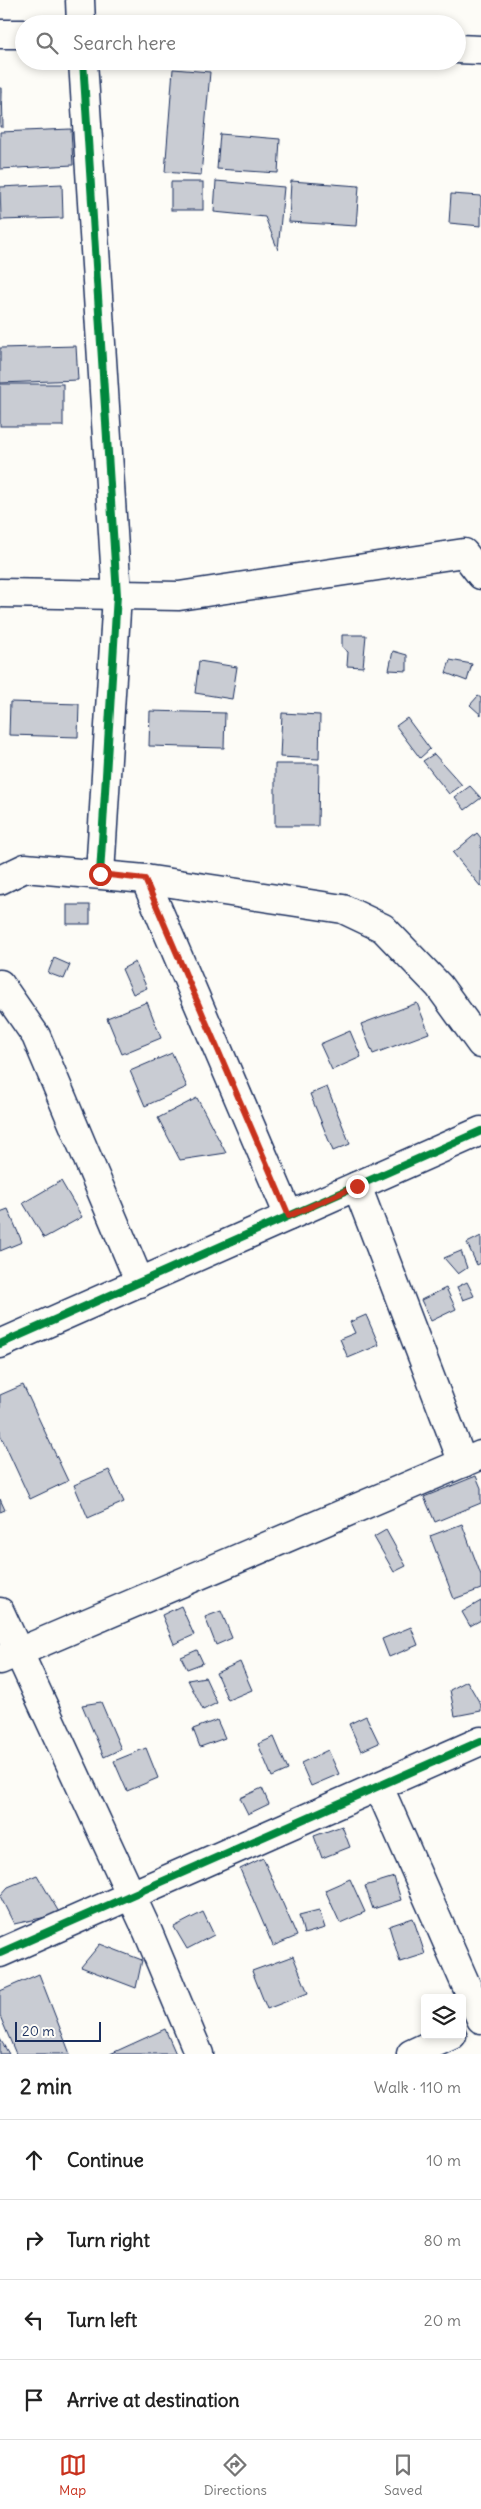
<!DOCTYPE html>
<meta charset="utf-8">
<style>
body{margin:0;font-family:Delius,sans-serif;background:#f2f2f2;color:#222}
.controls{position:absolute;right:15px;bottom:15px;display:grid;overflow:hidden;border-radius:5px;box-shadow:0 2px 8px #0003}
.controls button{width:45px;height:45px;display:grid;place-items:center;padding:0;border:0;border-bottom:1px solid #e0e0e0;background:#fff;color:#222;font:25px sans-serif}
.scale{position:absolute;left:15px;bottom:12px;width:86px;box-sizing:border-box;padding-left:5px;border:2px solid #1b2f5e;border-top:0;font-size:14px;line-height:18px;white-space:nowrap;color:#1b2f5e;-webkit-text-stroke:4px #fdfcf7;paint-order:stroke}
.stop{position:absolute;width:15px;height:15px;margin:-11px;border:4px solid #c8321e;border-radius:50%;background:#fff}
.stop.end{background:#c8321e;border-color:#fff;box-shadow:0 1px 5px #0008}
.list{margin:0;padding:0;list-style:none}
h2{display:flex;justify-content:space-between;align-items:center;height:65px;margin:0;padding:0 20px;font-size:21px}
h2 small{font-size:16px;font-weight:400;color:#767676}
.list li{display:grid;grid-template-columns:32px 1fr auto;gap:15px;align-items:center;box-sizing:border-box;height:80px;padding:0 20px;border-top:1px solid #e0e0e0}
.list b{display:block;font-size:19px;white-space:nowrap}
.list em{font-size:16px;font-style:normal;color:#767676}
.icon{flex:none;width:28px;height:28px;fill:none;stroke:currentColor;stroke-width:2;stroke-linecap:round;stroke-linejoin:round}
.map{position:relative;flex:none;width:481px;height:2054px;overflow:hidden}
.search{position:absolute;background:#fff;box-shadow:0 2px 8px #0003;left:15px;right:15px;top:15px;height:55px;display:flex;align-items:center;gap:12px;box-sizing:border-box;padding:0 18px;border-radius:28px;color:#767676;font-size:19px}
.sheet{height:385px;background:#fff}
nav{display:flex;justify-content:space-around;align-items:center;box-sizing:border-box;height:70px;border-top:1px solid #e0e0e0;background:#fff;font-size:14px;color:#767676}
nav a{display:grid;justify-items:center;gap:2px}
nav .on{color:#c8321e}
.map>svg:first-child{display:block}
.building{fill:#c9ccd3;stroke:#1b2f5e}
.lines{fill:none;stroke-linecap:round;stroke-linejoin:round}
.minor-casing{stroke:#1b2f5e;stroke-width:31}
.minor{stroke:#fdfcf7;stroke-width:28}
.cycleway-casing{stroke:#fdfcf7;stroke-width:11}
.cycleway{stroke:#00873e;stroke-width:8}
.route{stroke:#c8321e;stroke-width:6}
</style>
<div class="map">
<svg width="481" height="2054" viewBox="0 0 481 2054">
<rect width="100%" height="100%" fill="#fdfcf7"/>
<filter id="ink" filterUnits="userSpaceOnUse"><feTurbulence type="fractalNoise" baseFrequency=".02" numOctaves="2"/><feDisplacementMap in="SourceGraphic" scale="10" xChannelSelector="R" yChannelSelector="G"/><feConvolveMatrix kernelMatrix="1 2 1 2 8 2 1 2 1" color-interpolation-filters="sRGB"/></filter>
<g filter="url(#ink)">
<g class="building">
<polygon points="173,69 210,72 201,175 165,172"/>
<polygon points="0,88 2,88 3,127 0,127"/>
<polygon points="71,129 73,165 0,169 0,132"/>
<polygon points="220,134 280,139 278,173 217,169"/>
<polygon points="216,181 284,187 278,250 265,217 214,212"/>
<polygon points="291,181 359,186 356,226 289,222"/>
<rect x="171" y="182" width="32" height="28"/>
<polygon points="62,184 63,218 1,220 0,187"/>
<polygon points="451,194 481,196 481,226 449,223"/>
<polygon points="76,346 78,380 0,383 0,348"/>
<rect x="0" y="384" width="63" height="42"/>
<polygon points="342,635 366,635 363,667 347,666 348,652 342,647"/>
<polygon points="393,651 407,655 407,671 389,670"/>
<polygon points="450,660 472,664 467,681 446,673"/>
<polygon points="199,661 237,667 232,699 195,693"/>
<polygon points="478,696 481,698 481,715 470,705"/>
<polygon points="10,702 79,704 78,737 9,735"/>
<polygon points="150,711 225,713 224,748 149,746"/>
<polygon points="282,713 320,715 319,759 280,757"/>
<polygon points="407,718 430,749 420,758 396,726"/>
<polygon points="434,754 462,785 449,794 423,761"/>
<polygon points="275,764 319,764 318,826 275,826"/>
<polygon points="470,786 481,798 465,810 455,797"/>
<polygon points="477,833 481,838 481,887 453,853"/>
<rect x="67" y="905" width="23" height="19"/>
<polygon points="54,958 70,965 64,979 48,973"/>
<polygon points="135,962 147,988 133,994 122,969"/>
<polygon points="147,1002 161,1038 122,1054 107,1018"/>
<polygon points="417,1003 429,1033 373,1054 361,1024"/>
<polygon points="350,1031 361,1057 332,1070 320,1044"/>
<polygon points="172,1053 187,1087 145,1106 130,1071"/>
<polygon points="327,1087 350,1144 333,1151 310,1094"/>
<polygon points="197,1098 226,1153 180,1160 158,1118"/>
<polygon points="61,1181 82,1217 44,1238 23,1203"/>
<polygon points="8,1209 22,1242 0,1251 0,1212"/>
<polygon points="481,1236 481,1263 477,1265 467,1243"/>
<polygon points="461,1251 467,1268 458,1274 444,1258"/>
<polygon points="467,1282 474,1296 463,1300 457,1287"/>
<polygon points="446,1288 456,1309 431,1321 421,1300"/>
<polygon points="366,1315 379,1345 348,1358 340,1339 355,1333 350,1322"/>
<polygon points="23,1385 68,1481 30,1499 0,1434 0,1395"/>
<polygon points="109,1470 124,1502 88,1518 74,1485"/>
<polygon points="476,1476 481,1488 481,1503 435,1522 424,1497"/>
<polygon points="0,1499 5,1510 0,1512"/>
<polygon points="462,1524 481,1575 481,1589 454,1599 430,1536"/>
<polygon points="386,1530 406,1566 394,1572 374,1537"/>
<polygon points="481,1601 481,1620 470,1626 462,1612"/>
<polygon points="181,1606 194,1635 174,1644 162,1615"/>
<polygon points="221,1611 232,1638 216,1645 205,1617"/>
<polygon points="411,1627 418,1645 389,1657 382,1639"/>
<polygon points="197,1650 203,1663 187,1669 181,1657"/>
<polygon points="240,1662 252,1690 228,1700 216,1673"/>
<polygon points="205,1677 217,1703 203,1710 188,1680"/>
<polygon points="467,1681 481,1705 481,1711 455,1716 450,1690"/>
<polygon points="101,1702 121,1749 104,1757 82,1705"/>
<polygon points="366,1716 379,1743 361,1751 349,1724"/>
<polygon points="217,1720 225,1738 200,1747 193,1729"/>
<polygon points="274,1737 288,1770 272,1777 258,1744"/>
<polygon points="146,1748 158,1778 127,1791 114,1761"/>
<polygon points="328,1750 339,1774 311,1786 301,1763"/>
<polygon points="262,1788 269,1804 248,1814 240,1798"/>
<polygon points="342,1826 350,1847 322,1858 314,1836"/>
<polygon points="263,1858 297,1936 273,1946 240,1869"/>
<polygon points="37,1875 60,1914 14,1924 0,1896 8,1887"/>
<polygon points="394,1877 401,1900 373,1909 365,1886"/>
<polygon points="350,1879 365,1912 340,1923 325,1890"/>
<polygon points="319,1910 325,1928 304,1934 299,1915"/>
<polygon points="203,1912 214,1935 187,1949 174,1927"/>
<polygon points="413,1918 425,1954 400,1962 389,1926"/>
<polygon points="100,1944 142,1960 136,1988 81,1967"/>
<polygon points="293,1956 308,1993 267,2009 252,1971"/>
<polygon points="39,1974 70,2054 16,2054 0,2016 0,1991"/>
<polygon points="165,2029 176,2054 110,2054"/>
<polygon points="0,2039 9,2054 0,2054"/>
</g>
<g class="lines">
<g class="minor-casing">
<g id="minor">
<polyline points="80,0 81,24"/>
<polyline points="0,34 24,34"/>
<polyline points="457,49 481,50"/>
<polyline points="83,61 117,595 100,874"/>
<polyline points="0,593 179,596 464,553 481,575"/>
<polyline points="145,879 343,909 383,928 439,986 481,1044"/>
<polyline points="0,880 25,868 145,879 289,1216"/>
<polyline points="0,984 36,1036 140,1283"/>
<polyline points="357,1186 463,1463"/>
<polyline points="0,1344 481,1131"/>
<polyline points="0,1612 148,1932 199,2054"/>
<polyline points="0,1660 481,1455"/>
<polyline points="379,1787 481,2019"/>
<polyline points="0,1953 481,1741"/>
<polyline points="411,2054 452,2035"/>
</g>
</g>
<use href="#minor" class="minor"/>
<g class="cycleway-casing">
<g id="cycleway">
<polyline points="83,61 117,595 100,874"/>
<polyline points="0,1344 481,1131"/>
<polyline points="0,1953 481,1741"/>
</g>
</g>
<use href="#cycleway" class="cycleway"/>
</g>
</g>
<g class="lines" filter="url(#ink)">
<polyline class="route" points="100,874 145,879 289,1216 357,1186"/>
</g>
</svg>
<div class="controls">
<button><svg class="icon" aria-label="layers" viewBox="0 0 24 24"><path d="M12 4l9 5-9 5-9-5zM3 14l9 5 9-5"/></svg></button>
</div>
<div class="scale">20 m</div>
<div class="stop" style="left:100px;top:874px"></div>
<div class="stop end" style="left:357px;top:1186px"></div>
<div class="search"><svg class="icon" aria-label="search" viewBox="0 0 24 24"><circle cx="10" cy="10" r="6"/><path d="M15 15l6 6"/></svg>Search here</div>
</div>
<section class="sheet">
<h2>2 min<small>Walk · 110 m</small></h2>
<ul class="list">
<li><svg class="icon" aria-label="ahead" viewBox="0 0 24 24"><path d="M12 20V5M6 11l6-6 6 6"/></svg><div><b>Continue</b></div><em>10 m</em></li>
<li><svg class="icon" aria-label="right" viewBox="0 0 24 24"><path d="M7 20v-9h11M14 6l5 5-5 5"/></svg><div><b>Turn right</b></div><em>80 m</em></li>
<li><svg class="icon" aria-label="left" viewBox="0 0 24 24"><path d="M17 20v-9H6M10 6l-5 5 5 5"/></svg><div><b>Turn left</b></div><em>20 m</em></li>
<li><svg class="icon" aria-label="arrive" viewBox="0 0 24 24"><path d="M6 21V4h12l-3 4 3 4H6"/></svg><div><b>Arrive at destination</b></div></li>
</ul>
</section>
<nav>
<a class="on"><svg class="icon" aria-label="map" viewBox="0 0 24 24"><path d="M3 6l6-2 6 2 6-2v14l-6 2-6-2-6 2zM9 4v14M15 6v14"/></svg>Map</a>
<a><svg class="icon" aria-label="directions" viewBox="0 0 24 24"><path d="M12 3l9 9-9 9-9-9zM9 14v-3h6M13 9l2 2-2 2"/></svg>Directions</a>
<a><svg class="icon" aria-label="saved" viewBox="0 0 24 24"><path d="M7 4h10v16l-5-4-5 4z"/></svg>Saved</a>
</nav>
